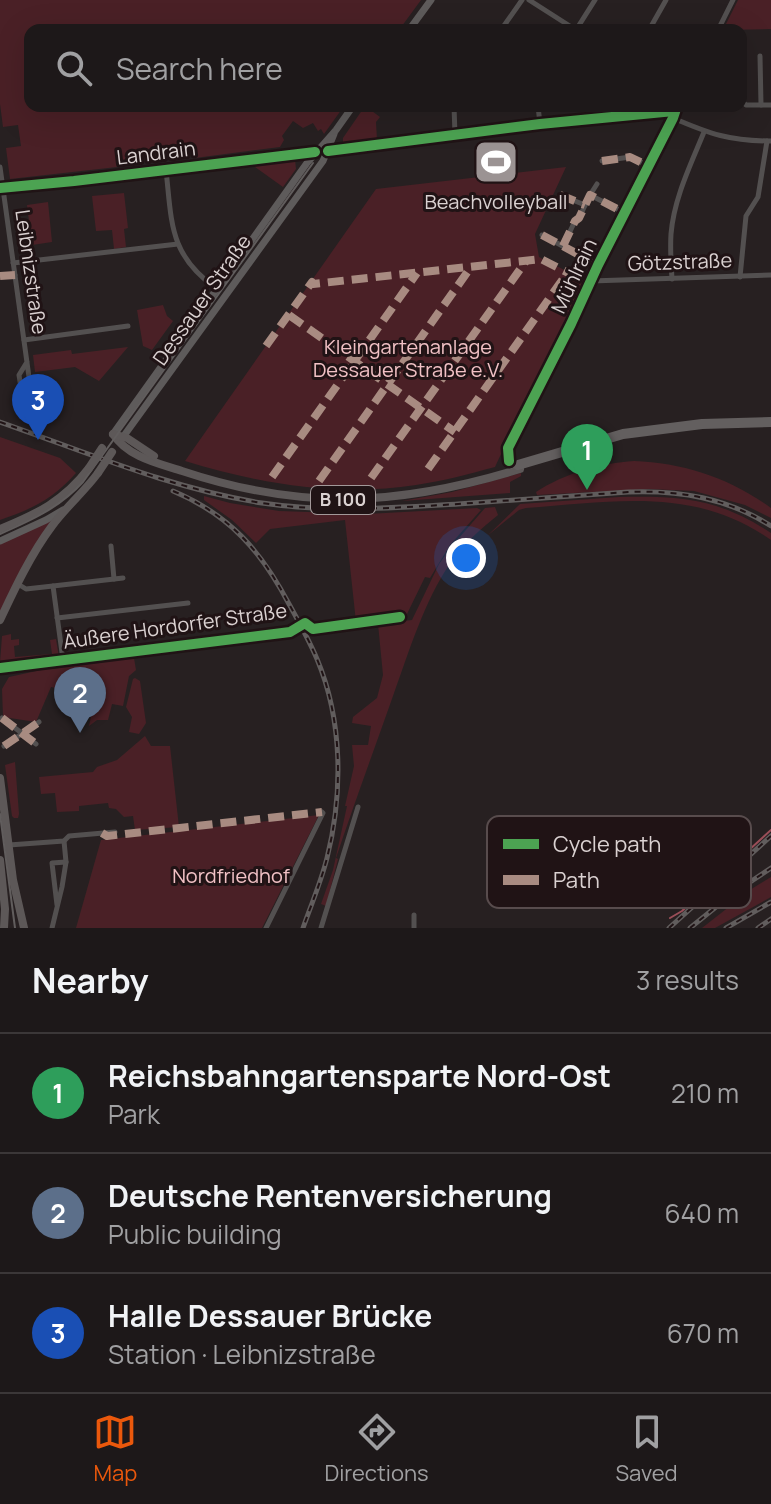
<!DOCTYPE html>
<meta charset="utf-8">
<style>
body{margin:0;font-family:Manrope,sans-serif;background:#2a2526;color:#f1f3f6}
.you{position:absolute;left:466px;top:558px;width:28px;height:28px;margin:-20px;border:6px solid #fff;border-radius:50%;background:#1a73e8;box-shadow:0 0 0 12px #1a73e833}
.badge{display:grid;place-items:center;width:52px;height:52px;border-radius:50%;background:#ea580c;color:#fff;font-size:26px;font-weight:700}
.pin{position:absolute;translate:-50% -66px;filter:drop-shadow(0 2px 4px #0008)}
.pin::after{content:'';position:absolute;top:42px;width:28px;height:24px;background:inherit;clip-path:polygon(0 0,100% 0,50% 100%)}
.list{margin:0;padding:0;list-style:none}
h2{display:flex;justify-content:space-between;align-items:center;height:104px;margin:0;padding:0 32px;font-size:34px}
h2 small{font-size:26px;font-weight:400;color:#a0a0a2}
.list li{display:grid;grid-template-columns:52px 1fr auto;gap:24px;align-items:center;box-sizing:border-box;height:120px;padding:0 32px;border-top:2px solid #3b3738}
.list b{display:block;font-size:30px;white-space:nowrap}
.list p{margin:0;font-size:26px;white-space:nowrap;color:#a0a0a2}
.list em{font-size:26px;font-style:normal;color:#a0a0a2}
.icon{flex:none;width:44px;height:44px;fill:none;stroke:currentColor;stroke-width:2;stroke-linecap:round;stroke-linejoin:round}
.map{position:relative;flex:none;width:771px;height:928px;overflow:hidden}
.search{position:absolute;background:#1d1819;box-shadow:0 8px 32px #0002;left:24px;right:24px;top:24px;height:88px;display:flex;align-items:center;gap:20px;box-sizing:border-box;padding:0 28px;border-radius:16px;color:#a0a0a2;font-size:30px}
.sheet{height:464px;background:#1d1819}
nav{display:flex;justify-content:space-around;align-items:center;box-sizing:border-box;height:112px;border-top:2px solid #3b3738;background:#1d1819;font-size:22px;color:#a0a0a2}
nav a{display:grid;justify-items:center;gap:4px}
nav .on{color:#ea580c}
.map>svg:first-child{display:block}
.green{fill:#4a2026}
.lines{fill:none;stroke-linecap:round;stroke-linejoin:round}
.stream{stroke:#9a4e58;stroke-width:2}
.street{stroke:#535050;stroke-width:5}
.secondary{stroke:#5e5b5b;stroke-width:7}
.primary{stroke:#5d5858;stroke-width:8}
.highway{stroke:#635f5f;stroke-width:10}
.tram{stroke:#615d5d;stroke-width:2}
.rail-casing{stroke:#615d5d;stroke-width:5}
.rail{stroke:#201315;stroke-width:2;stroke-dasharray:6;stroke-linecap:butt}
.primary-bridge{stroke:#5d5858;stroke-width:8}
.quiet{stroke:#a88b81;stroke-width:8;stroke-dasharray:16 8;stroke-linecap:butt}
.cycleway-casing{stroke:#201315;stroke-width:15}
.cycleway{stroke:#4ca352;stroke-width:10}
.labels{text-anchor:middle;stroke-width:6;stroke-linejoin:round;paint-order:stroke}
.shield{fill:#201315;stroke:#a29899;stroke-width:2}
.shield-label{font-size:18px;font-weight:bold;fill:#dad1d1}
.street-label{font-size:20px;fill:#dad1d1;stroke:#201315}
.poi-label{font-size:20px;fill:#dad1d1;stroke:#201315}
.park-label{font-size:20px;fill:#f1c1c5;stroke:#201315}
.key{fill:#201315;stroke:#584c4d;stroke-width:2}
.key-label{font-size:22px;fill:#dad1d1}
</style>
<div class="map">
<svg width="771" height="928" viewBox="0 0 771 928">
<rect width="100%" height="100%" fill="#272021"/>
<g class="green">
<polygon points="0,0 421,0 399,30 30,30 30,106 344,106 324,134 321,129 318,131 313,123 303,128 293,121 282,136 284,140 280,147 195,158 193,148 135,154 135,165 10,179 6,148 21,146 18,125 3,127 0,104"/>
<polygon points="738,0 771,0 771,29 723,30"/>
<polygon points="365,106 380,117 376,122 377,140 343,143 343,138"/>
<polygon points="287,159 295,160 296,169 283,187 251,164"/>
<path d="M566 167 535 234 539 257 586 281 570 323 520 413 495 467C469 474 443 481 416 485 338 497 260 484 185 461L376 189Z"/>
<polygon points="124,193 128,228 124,229 126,247 114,249 112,230 96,231 92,196"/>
<polygon points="48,202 52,242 32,245 27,205"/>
<polygon points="163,305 167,316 173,321 152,350 143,346 137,310"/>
<polygon points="128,347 99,381 75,367 35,372 33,355 71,350 72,354"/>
<path d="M0 437 60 458 76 473C53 499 32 509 0 520Z"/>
<path d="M634 461C684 463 730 478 771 508V518L745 505 694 491 649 489 537 495 536 492C563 474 601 463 634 461Z"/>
<polygon points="521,473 521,476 510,482 510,493 402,501 452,492"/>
<polygon points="204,496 230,503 279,511 367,514 477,508 481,510 450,545 430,578 425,577 407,614 356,622 345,520 270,529 256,543 232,520 204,500"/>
<path d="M619 497C681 496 718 498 771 533V540C694 486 614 502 526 508L519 510 487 536 520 504Z"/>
<path d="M495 507 498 515C481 529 464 543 451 562 424 601 409 652 393 696 374 750 354 804 336 858L338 859 326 906 321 904 333 870 347 806H345L354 766 352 745H368L371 726 352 723 353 717 377 698 383 675 378 624 412 620 439 564 452 546 485 508Z"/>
<polygon points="52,520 0,612 0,543"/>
<polygon points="11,634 11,640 19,639 19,645 14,646 15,657 52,654 50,640 56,639 59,657 0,662 2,636"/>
<polygon points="126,657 134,658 136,670 129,676 123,706 112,704 108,720 97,720 89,726 95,697 51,687 36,722 3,717 2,689 9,677 64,665"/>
<polygon points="135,678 140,681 146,723 139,734 129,732 132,717 126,707 133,679"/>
<polygon points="145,736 151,746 170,746 179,827 135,830 133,816 124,817 116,809 109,808 108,803 79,806 79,811 57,812 55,793 41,794 39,777 93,772 97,767 117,760"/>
<polygon points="15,762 19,814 18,818 14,818 12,816 5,765"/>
<polygon points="319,815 262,928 76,928 101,840"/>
<polygon points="771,877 771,897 715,928 702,928 753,888"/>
</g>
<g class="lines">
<polyline class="stream" points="670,918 682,911 771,830"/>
<g class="street">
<polyline points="529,0 576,30"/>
<polyline points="501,30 522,0"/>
<polyline points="576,30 595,0"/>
<polyline points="649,30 666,0"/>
<polyline points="718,30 733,0"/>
<polyline points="760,56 761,105"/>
<polyline points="741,100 746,105 771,105"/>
<polyline points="454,106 455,135"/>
<polyline points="538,106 540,124"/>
<path d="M673 118C710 134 730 141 771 141"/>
<polyline points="602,161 630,157 649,166"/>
<polyline points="0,167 33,406 31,411 28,412 24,408 19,375 27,362"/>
<path d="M166 170C172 224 169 255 217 289"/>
<polyline points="560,195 585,205"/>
<polyline points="590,195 597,184"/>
<polyline points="542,235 598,265"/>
<polyline points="563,246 575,221 579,218 590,195 625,213"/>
<polyline points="13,263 178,244"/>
<polyline points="0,276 15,275"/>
<polyline points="740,277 746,216 758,197 767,141"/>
<path d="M672 279C671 264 670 249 671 234 674 198 691 164 704 132"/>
<polyline points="591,281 771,275"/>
<polyline points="24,340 128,326"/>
<polyline points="509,461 508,448 571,324 598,265 673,118 677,106"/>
<polyline points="111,546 114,579"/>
<polyline points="123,578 53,586 63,660 290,632 305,623 313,629 400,617"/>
<polyline points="18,584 26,589 53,586"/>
<polyline points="57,618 188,603"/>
<polyline points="2,718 36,744"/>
<polyline points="4,746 39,722"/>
<polyline points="64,841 66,862"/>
<polyline points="9,845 64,841 69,836 115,832"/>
<polyline points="414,915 414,928"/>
<polyline points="52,928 62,887 66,862 52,863 57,905"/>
<polyline points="266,928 323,813 322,812"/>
<polyline points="321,928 358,807"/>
</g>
<g class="secondary">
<polyline points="409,30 431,0"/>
<polyline points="0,188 248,161 540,124 674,111"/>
<polyline points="113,434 307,163 336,130 353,106"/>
<polyline points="123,437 323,161 334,134"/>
<polyline points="0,541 46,520 63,510"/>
<polyline points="0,668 63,660"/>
</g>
<g class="primary">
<path d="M113 434C128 457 157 463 182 471 302 511 400 506 520 469"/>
<polyline points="113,434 127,438 154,456"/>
<path d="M0 529C37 514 64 501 89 468"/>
<path d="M0 620C15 588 31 554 52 526 66 507 84 492 98 473"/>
<polyline points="0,778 13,880 24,928"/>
<polyline points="0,860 5,909 4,928"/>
</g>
<polyline class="highway" points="518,465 623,434 702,424 771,422"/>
<g class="tram">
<path d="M0 534C32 520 59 508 83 482L313 163"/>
<polyline points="0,814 15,928"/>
</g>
<g class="rail-casing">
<g id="rail">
<path d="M0 422C86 452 172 489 262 503 328 513 392 508 458 504 514 500 571 496 628 492 680 490 727 498 771 526"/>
<path d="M173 491C230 515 261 551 289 604 299 622 309 640 317 659 343 721 343 794 327 858 321 882 311 905 303 928"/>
<polyline points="669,928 771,836"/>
<polyline points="690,928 732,894 771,868"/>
<polyline points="726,928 771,902"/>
<polyline points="758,928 771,919"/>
</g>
</g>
<use href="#rail" class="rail"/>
<g class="primary-bridge">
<polyline points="89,468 102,448"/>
<polyline points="98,473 112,452"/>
</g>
<g class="quiet">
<polyline points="602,161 630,157 649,166"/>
<polyline points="560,195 585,205"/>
<polyline points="542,235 598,265"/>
<polyline points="563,246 575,221 579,218 590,195 625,213"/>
<polyline points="0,276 15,275"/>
<polyline points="289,315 455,432"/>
<polyline points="266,346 312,282 313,284 541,259 590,284"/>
<polyline points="428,469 568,272"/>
<polyline points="272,477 417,273"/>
<polyline points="371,478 526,261"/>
<polyline points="319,481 471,267"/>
<polyline points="2,718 36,744"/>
<polyline points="4,746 39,722"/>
<polyline points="102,833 107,836 322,812"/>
</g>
<g class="cycleway-casing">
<g id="cycleway">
<polyline points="328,151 540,124 674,111"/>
<polyline points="0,188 74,181 315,152"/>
<polyline points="509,461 508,448 571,324 598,265 673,118 677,106"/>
<polyline points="0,668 290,632 305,623 313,629 400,617"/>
</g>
</g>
<use href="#cycleway" class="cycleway"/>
</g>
<defs>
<g id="stadium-square" transform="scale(2.3)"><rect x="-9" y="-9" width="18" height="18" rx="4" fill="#9b9393" stroke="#201315"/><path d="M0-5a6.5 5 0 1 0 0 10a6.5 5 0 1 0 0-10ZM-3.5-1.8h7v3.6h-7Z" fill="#fff"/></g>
</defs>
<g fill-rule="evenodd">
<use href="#stadium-square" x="496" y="162"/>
</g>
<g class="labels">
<rect class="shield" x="311" y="486" width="64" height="28" rx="6"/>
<g class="shield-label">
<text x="343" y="506">B 100</text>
</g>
<g class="street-label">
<text transform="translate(156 153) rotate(-7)" y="7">Landrain</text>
<text transform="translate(680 262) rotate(-2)" y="7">Götzstraße</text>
<text transform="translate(31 272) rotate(82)" y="7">Leibnizstraße</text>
<text transform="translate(574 276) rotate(-65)" y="7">Mühlrain</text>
<text transform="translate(202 300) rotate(-55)" y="7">Dessauer Straße</text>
<text transform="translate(175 626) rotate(-8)" y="7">Äußere Hordorfer Straße</text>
</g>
<g class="poi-label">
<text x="496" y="209">Beachvolleyball</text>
</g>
<g class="park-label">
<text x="408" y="354">Kleingartenanlage<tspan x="408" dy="23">Dessauer Straße e.V.</tspan></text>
<text x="231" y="883">Nordfriedhof</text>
</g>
</g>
<rect x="487" y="816" width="264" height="92" rx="12" class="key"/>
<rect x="503" y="839" width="36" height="10" fill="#4ca352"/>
<rect x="503" y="875" width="36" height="10" fill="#a88b81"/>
<g class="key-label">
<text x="553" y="852">Cycle path</text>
<text x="553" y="888">Path</text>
</g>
</svg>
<div class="you"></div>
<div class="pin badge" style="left:587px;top:490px;background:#2e9e5b">1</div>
<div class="pin badge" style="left:80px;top:733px;background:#5c6f8a">2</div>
<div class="pin badge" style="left:38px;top:440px;background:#1a4fb4">3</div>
<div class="search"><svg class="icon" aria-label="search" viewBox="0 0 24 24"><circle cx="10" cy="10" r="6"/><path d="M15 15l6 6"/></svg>Search here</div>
</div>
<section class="sheet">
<h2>Nearby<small>3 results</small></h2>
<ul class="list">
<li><span class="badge" style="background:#2e9e5b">1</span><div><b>Reichsbahngartensparte Nord-Ost</b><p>Park</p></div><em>210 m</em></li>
<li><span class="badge" style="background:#5c6f8a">2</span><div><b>Deutsche Rentenversicherung</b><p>Public building</p></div><em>640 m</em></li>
<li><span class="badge" style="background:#1a4fb4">3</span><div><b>Halle Dessauer Brücke</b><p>Station · Leibnizstraße</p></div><em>670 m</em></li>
</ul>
</section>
<nav>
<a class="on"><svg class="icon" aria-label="map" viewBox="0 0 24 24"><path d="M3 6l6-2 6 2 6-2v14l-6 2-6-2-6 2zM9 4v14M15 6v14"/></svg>Map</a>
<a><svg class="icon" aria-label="directions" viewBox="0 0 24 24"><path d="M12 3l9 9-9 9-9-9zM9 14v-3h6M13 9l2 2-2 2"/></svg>Directions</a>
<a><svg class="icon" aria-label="saved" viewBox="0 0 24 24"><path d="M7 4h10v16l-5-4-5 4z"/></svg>Saved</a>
</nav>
